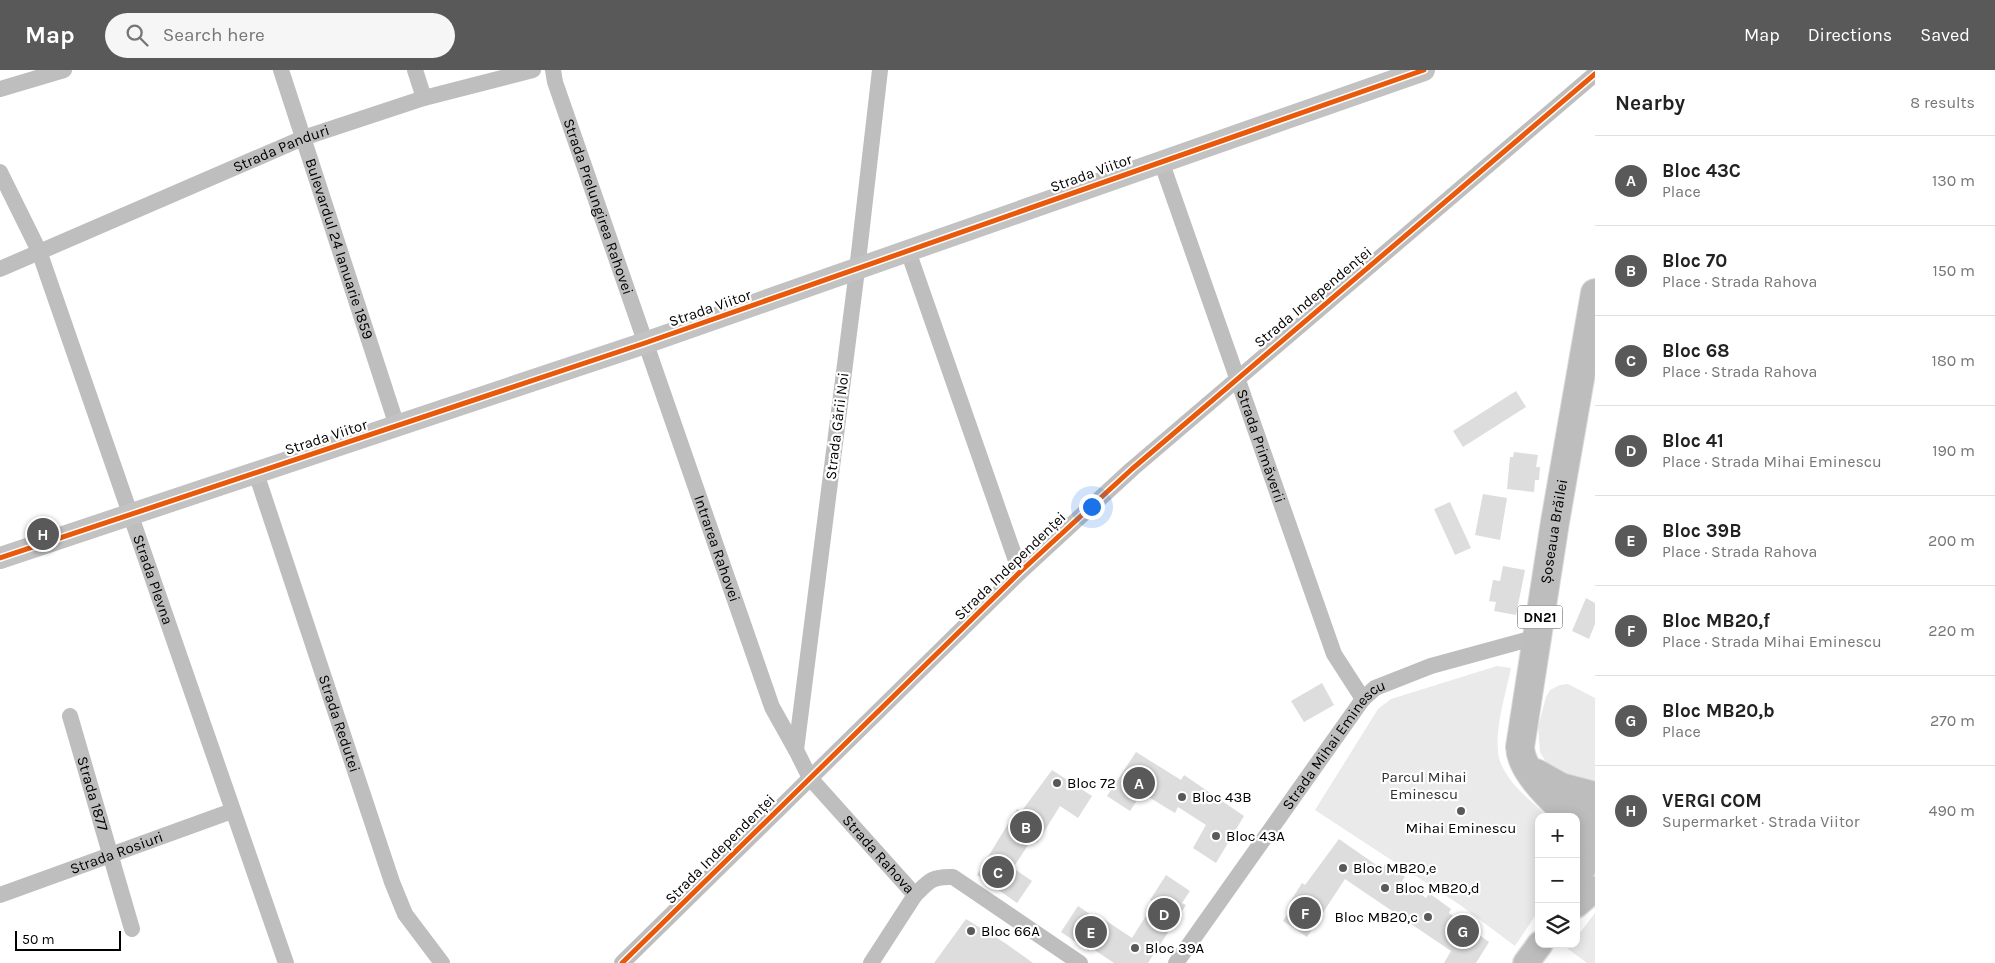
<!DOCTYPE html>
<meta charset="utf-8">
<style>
body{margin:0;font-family:Karla,sans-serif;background:#f6f6f6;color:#222}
.controls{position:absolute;right:15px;bottom:15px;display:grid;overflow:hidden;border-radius:10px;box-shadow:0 2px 12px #0003}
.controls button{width:45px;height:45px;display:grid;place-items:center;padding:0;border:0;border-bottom:1px solid #e0e0e0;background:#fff;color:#222;font:25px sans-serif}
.scale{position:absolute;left:15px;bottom:12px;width:106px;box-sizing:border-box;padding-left:5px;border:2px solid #000;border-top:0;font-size:14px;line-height:18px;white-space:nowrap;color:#000;-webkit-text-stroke:4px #fff;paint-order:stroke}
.you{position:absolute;left:1091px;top:436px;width:18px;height:18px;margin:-12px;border:4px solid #fff;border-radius:50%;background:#1a73e8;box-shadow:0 0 0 8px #1a73e833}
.badge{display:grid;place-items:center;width:32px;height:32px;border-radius:50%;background:#595959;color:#fff;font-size:16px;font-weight:700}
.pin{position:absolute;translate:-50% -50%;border:2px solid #fff;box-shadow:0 1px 5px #0006}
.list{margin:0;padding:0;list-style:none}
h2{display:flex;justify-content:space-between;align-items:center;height:65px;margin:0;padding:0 20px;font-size:21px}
h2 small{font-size:16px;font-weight:400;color:#767676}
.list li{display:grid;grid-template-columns:32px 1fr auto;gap:15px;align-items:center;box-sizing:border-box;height:90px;padding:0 20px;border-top:1px solid #e0e0e0}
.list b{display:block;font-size:19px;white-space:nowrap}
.list p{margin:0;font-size:16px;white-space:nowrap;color:#767676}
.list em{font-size:16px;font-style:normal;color:#767676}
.icon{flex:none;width:28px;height:28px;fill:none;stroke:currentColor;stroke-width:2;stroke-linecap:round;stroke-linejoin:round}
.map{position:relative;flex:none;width:1595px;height:893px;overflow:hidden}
header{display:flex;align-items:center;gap:30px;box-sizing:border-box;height:70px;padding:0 25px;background:#595959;color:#fff}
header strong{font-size:24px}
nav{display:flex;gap:28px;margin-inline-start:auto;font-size:18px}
.search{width:350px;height:45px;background:#f6f6f6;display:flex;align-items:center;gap:12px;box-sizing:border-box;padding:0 18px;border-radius:28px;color:#767676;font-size:19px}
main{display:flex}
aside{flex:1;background:#fff}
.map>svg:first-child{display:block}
.green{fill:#eaeaea}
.building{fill:#ddd}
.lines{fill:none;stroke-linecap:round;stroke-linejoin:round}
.primary-casing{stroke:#dbdbdb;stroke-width:28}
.highway-casing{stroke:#dbdbdb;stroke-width:30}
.street{stroke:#bebebe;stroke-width:16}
.secondary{stroke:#c2c2c2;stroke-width:22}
.primary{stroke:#bdbdbd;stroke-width:25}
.highway{stroke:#bdbdbd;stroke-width:28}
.cycleway-casing{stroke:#fff;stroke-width:8}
.cycleway{stroke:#e8590c;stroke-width:5}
.poi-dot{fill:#595959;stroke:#fff;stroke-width:2}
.labels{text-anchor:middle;stroke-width:4.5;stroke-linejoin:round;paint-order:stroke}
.shield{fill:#fff;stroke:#4c4c4c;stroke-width:1}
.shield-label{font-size:14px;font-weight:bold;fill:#000}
.street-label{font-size:15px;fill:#000;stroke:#fff}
.park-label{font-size:15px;fill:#303030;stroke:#fff}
.poi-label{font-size:15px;fill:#000;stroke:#fff;text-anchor:start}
</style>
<header>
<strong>Map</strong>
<div class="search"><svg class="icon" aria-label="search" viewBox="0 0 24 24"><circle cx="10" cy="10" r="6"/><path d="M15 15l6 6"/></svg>Search here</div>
<nav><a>Map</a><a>Directions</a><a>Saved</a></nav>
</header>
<main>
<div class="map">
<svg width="1595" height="893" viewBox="0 0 1595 893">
<rect width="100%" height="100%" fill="#fff"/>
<g class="green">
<path d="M1497 596 1511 598C1506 623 1490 673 1502 696 1512 717 1532 732 1549 747H1539V840L1515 876 1460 835 1315 740 1378 639 1391 629Z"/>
<polygon points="1568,614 1595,628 1595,713 1561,707 1546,692 1540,682 1538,657 1546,627 1550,620 1560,615"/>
<polygon points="1595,843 1595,893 1587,893 1568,879 1572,874 1576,874 1576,868"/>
</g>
<g class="building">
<polygon points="1516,321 1526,337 1463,377 1453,361"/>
<polygon points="1514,382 1538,385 1536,397 1540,397 1539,410 1535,410 1534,422 1507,419 1510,387 1513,387"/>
<polygon points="1483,424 1507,428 1500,470 1475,465"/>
<polygon points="1450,432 1471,478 1455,485 1434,439"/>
<polygon points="1503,496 1525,500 1516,545 1494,541 1496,532 1489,531 1493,510 1500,511"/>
<polygon points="1586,528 1595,533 1595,554 1589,569 1572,561"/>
<polygon points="1322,613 1334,635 1304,652 1291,631"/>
<polygon points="1136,682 1181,710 1184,705 1244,746 1216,793 1193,778 1206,755 1178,737 1175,743 1142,723 1130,741 1107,726"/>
<polygon points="1052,700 1092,726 1078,748 1060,736 1037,773 1032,769 1013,798 1032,811 1017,833 977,805 1017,739 1021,742"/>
<polygon points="1339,769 1382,799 1386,793 1405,807 1402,811 1426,828 1429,823 1451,839 1449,843 1489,872 1476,893 1444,893 1451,881 1345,809 1307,867 1283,851 1293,835 1290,832 1302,813 1305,815"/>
<polygon points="1166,805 1190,821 1182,833 1186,835 1148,893 1114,893 1090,877 1089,881 1061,862 1078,836 1097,849 1099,846 1132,868 1154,833 1150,830"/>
<polygon points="966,849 1005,873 1033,893 934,893"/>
</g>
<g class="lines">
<g class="primary-casing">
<g id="primary">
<polyline points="1576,814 1595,773"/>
<polyline points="1576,835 1595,819"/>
<polyline points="1526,893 1540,874"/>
</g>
</g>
<g class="highway-casing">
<g id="highway">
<polyline points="1536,703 1561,717 1595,726"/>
<path d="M1595 737C1588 751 1586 760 1595 773"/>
<path id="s11" d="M1570 747C1553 730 1521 702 1520 677L1555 452 1595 223"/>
</g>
</g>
<g class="street">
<path id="s1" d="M281 0 397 356"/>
<polyline points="415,0 424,28"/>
<path id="s2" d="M553 0 555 12 772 637 796 680"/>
<path id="s3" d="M880 0 857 200 796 680 810 708 915 825C929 811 932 806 953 807L1080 893"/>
<polyline points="0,19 64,0"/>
<path id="s4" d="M1161 91 1334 584 1363 629"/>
<path id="s5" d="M0 102 39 181 286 893"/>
<polyline points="908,181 1020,502"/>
<path id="s6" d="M0 199 303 68 424 28 533 0"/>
<path id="s7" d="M256 403 392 812 405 844 442 893"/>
<path id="s8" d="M70 646 132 859"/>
<path id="s9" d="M0 825 232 741"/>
<polyline points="622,893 1020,502 1132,399 1595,4"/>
<polyline points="871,893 915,825"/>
<path id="s10" d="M1176 893 1363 629 1375 618 1431 596 1537 567"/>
</g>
<polyline class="secondary" points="0,488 645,273 1424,0"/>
<use href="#primary" class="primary"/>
<use href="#highway" class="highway"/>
<g class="cycleway-casing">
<g id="cycleway">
<polyline points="0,488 645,273 1424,0"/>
<polyline points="622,893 1020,502 1132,399 1595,4"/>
</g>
</g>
<use href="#cycleway" class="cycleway"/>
</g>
<g class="poi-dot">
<circle cx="1057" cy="713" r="5"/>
<circle cx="1182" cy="727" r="5"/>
<circle cx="1461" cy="741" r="5"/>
<circle cx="1216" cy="766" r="5"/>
<circle cx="1343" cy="798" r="5"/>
<circle cx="1385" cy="818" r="5"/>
<circle cx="1428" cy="847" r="5"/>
<circle cx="971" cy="861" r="5"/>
<circle cx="1135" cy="878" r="5"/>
</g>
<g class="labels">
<rect class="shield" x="1517.5" y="535.5" width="45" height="23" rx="4"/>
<g class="shield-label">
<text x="1540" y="552">DN21</text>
</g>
<g class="street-label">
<text dy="5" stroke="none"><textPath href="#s6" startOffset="306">Strada Panduri</textPath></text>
<text transform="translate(1091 103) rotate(-20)" y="5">Strada Viitor</text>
<text dy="5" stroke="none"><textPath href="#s2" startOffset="144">Strada Prelungirea Rahovei</textPath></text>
<text dy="5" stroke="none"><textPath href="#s1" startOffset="188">Bulevardul 24 Ianuarie 1859</textPath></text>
<text transform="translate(1313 227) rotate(-40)" y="5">Strada Independenței</text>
<text transform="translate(710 238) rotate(-19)" y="5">Strada Viitor</text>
<text transform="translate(837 356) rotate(-83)" y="5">Strada Gării Noi</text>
<text transform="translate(326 367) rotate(-18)" y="5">Strada Viitor</text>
<text dy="5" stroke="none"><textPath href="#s4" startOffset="302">Strada Primăverii</textPath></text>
<text dy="5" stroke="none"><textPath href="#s11" startOffset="306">Șoseaua Brăilei</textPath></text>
<text dy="5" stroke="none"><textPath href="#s2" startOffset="506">Intrarea Rahovei</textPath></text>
<text transform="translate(1010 496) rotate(-44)" y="5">Strada Independenței</text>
<text dy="5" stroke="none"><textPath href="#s5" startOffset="436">Strada Plevna</textPath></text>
<text dy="5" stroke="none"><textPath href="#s7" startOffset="264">Strada Redutei</textPath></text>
<text dy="5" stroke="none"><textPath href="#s10" startOffset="270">Strada Mihai Eminescu</textPath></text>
<text dy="5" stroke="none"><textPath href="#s8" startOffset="81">Strada 1877</textPath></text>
<text transform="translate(720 779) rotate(-45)" y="5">Strada Independenței</text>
<text dy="5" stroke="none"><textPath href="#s9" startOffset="124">Strada Rosiuri</textPath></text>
<text dy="5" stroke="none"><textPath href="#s3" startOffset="819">Strada Rahova</textPath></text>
</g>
<g class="park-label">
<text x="1424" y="712">Parcul Mihai<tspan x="1424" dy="17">Eminescu</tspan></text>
</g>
<g class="poi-label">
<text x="1067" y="718">Bloc 72</text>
<text x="1192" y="732">Bloc 43B</text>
<text x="1461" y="763" text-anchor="middle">Mihai Eminescu</text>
<text x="1226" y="771">Bloc 43A</text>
<text x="1353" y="803">Bloc MB20,e</text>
<text x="1395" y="823">Bloc MB20,d</text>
<text x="1418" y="852" text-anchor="end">Bloc MB20,c</text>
<text x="981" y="866">Bloc 66A</text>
<text x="1145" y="883">Bloc 39A</text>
</g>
</g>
</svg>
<div class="controls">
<button>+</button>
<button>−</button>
<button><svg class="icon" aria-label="layers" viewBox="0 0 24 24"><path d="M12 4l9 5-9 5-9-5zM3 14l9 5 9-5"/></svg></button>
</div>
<div class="scale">50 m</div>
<div class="you"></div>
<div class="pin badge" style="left:1139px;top:713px">A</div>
<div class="pin badge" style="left:1026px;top:757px">B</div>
<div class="pin badge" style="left:998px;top:802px">C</div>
<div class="pin badge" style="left:1164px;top:844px">D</div>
<div class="pin badge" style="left:1091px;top:862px">E</div>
<div class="pin badge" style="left:1305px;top:843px">F</div>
<div class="pin badge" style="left:1463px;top:861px">G</div>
<div class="pin badge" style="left:43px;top:464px">H</div>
</div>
<aside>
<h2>Nearby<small>8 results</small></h2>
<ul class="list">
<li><span class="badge">A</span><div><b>Bloc 43C</b><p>Place</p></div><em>130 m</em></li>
<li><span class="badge">B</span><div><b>Bloc 70</b><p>Place · Strada Rahova</p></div><em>150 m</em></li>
<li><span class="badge">C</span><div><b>Bloc 68</b><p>Place · Strada Rahova</p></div><em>180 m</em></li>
<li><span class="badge">D</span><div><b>Bloc 41</b><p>Place · Strada Mihai Eminescu</p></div><em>190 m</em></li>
<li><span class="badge">E</span><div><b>Bloc 39B</b><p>Place · Strada Rahova</p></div><em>200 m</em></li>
<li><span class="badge">F</span><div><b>Bloc MB20,f</b><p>Place · Strada Mihai Eminescu</p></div><em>220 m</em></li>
<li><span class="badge">G</span><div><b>Bloc MB20,b</b><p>Place</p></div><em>270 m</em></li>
<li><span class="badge">H</span><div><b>VERGI COM</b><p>Supermarket · Strada Viitor</p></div><em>490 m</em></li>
</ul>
</aside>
</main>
